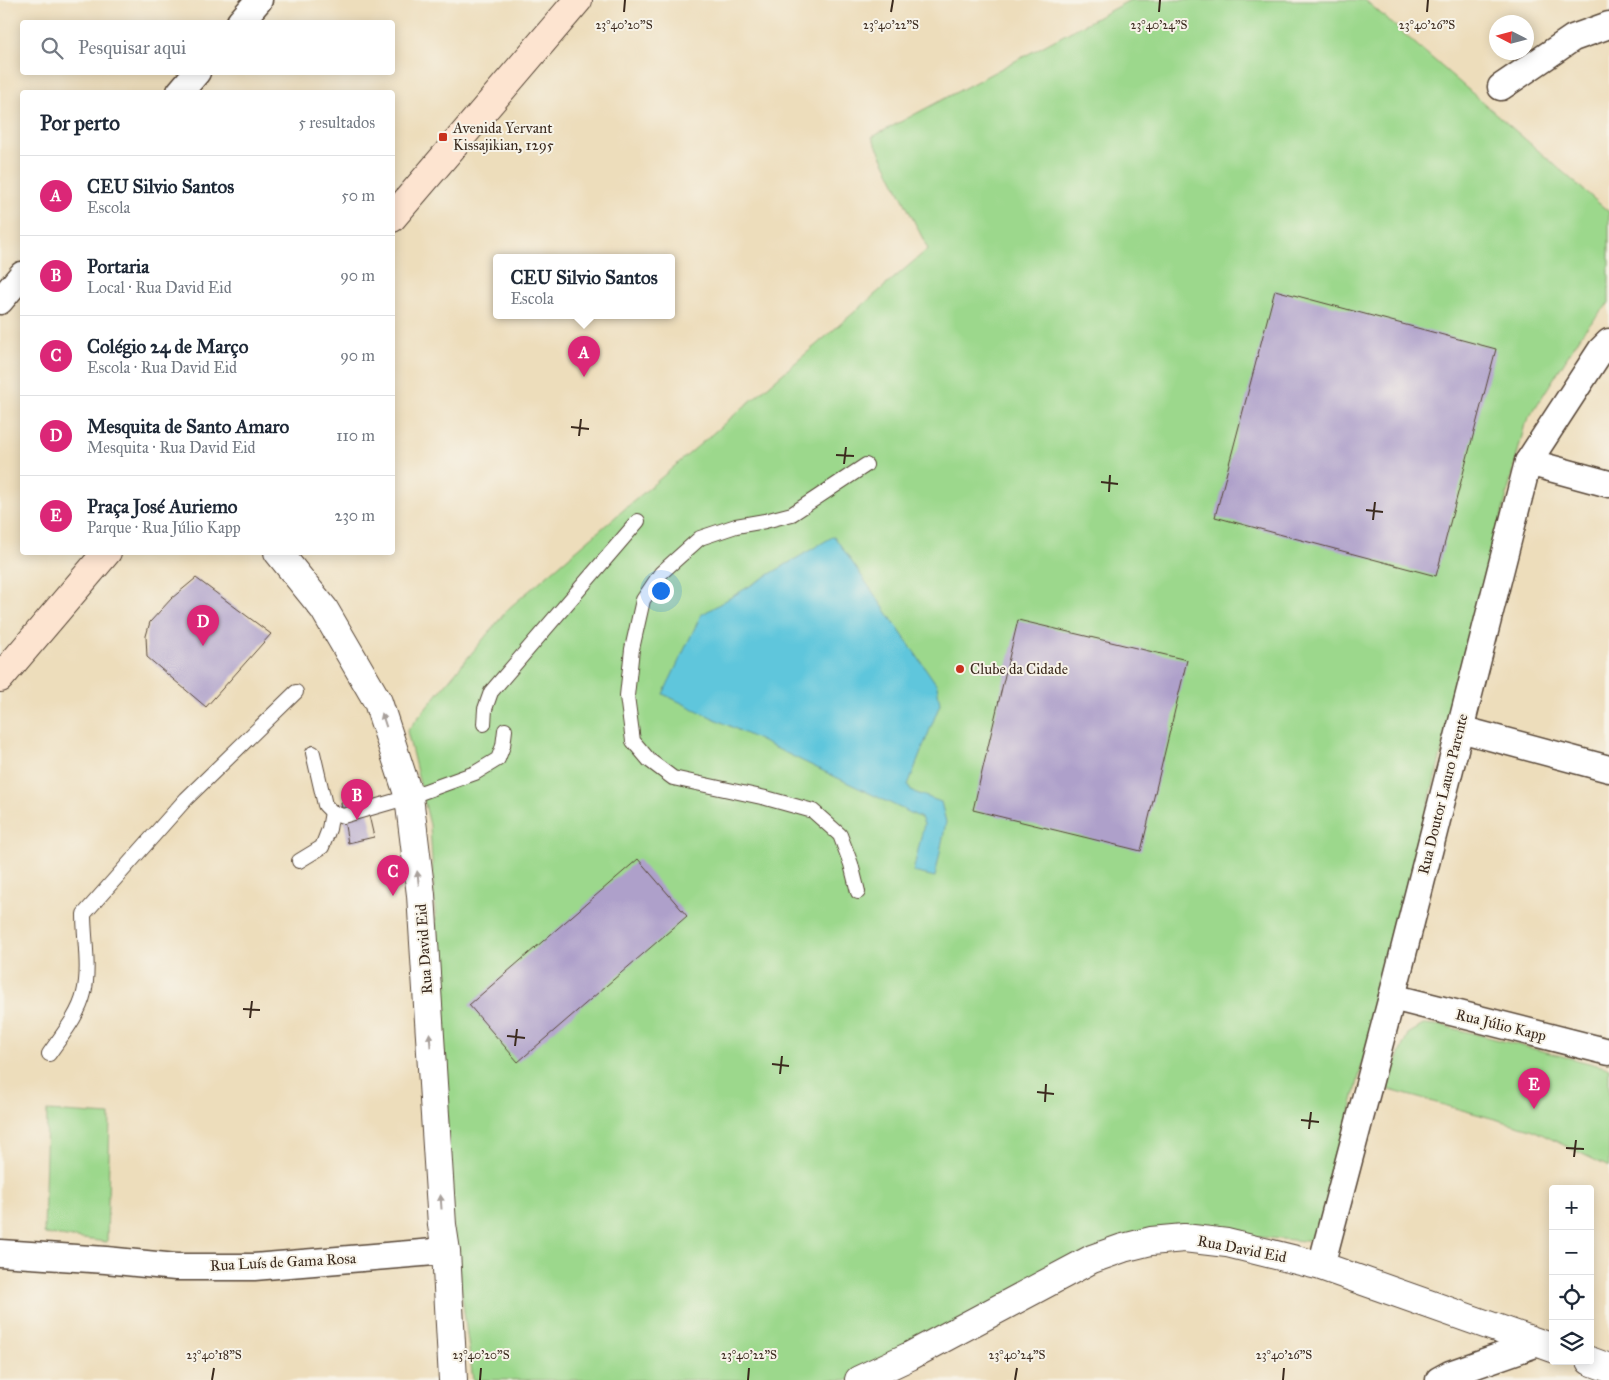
<!DOCTYPE html>
<html lang="pt">
<meta charset="utf-8">
<style>
body{margin:0;font-family:"IM FELL Great Primer",serif;background:#f2f2f3;color:#1f2937}
.controls{position:absolute;right:15px;bottom:15px;display:grid;overflow:hidden;border-radius:5px;box-shadow:0 2px 12px #0003}
.controls button{width:45px;height:45px;display:grid;place-items:center;padding:0;border:0;border-bottom:1px solid #e0e1e3;background:#fff;color:#1f2937;font:25px sans-serif}
.compass{position:absolute;left:1489px;top:15px;width:45px;height:45px;border-radius:50%;background:#fff;box-shadow:0 2px 12px #0003;rotate:276deg}
.you{position:absolute;left:660px;top:590px;width:18px;height:18px;margin:-12px;border:4px solid #fff;border-radius:50%;background:#1a73e8;box-shadow:0 0 0 8px #1a73e833}
.badge{display:grid;place-items:center;width:32px;height:32px;border-radius:50%;background:#db2777;color:#fff;font-size:16px;font-weight:700}
.pin{position:absolute;translate:-50% -41px;filter:drop-shadow(0 1px 2px #0008)}
.pin::after{content:'';position:absolute;top:26px;width:18px;height:15px;background:inherit;clip-path:polygon(0 0,100% 0,50% 100%)}
.popup{position:absolute;left:493px;top:254px;width:182px;height:65px;box-sizing:border-box;display:grid;place-content:center;border-radius:5px;background:#fff;filter:drop-shadow(0 1px 4px #0005);font-size:16px;white-space:nowrap;color:#747a83}
.popup b{font-size:19px;color:#1f2937}
.popup::after{content:'';position:absolute;left:50%;top:100%;margin-left:-10px;border:10px solid transparent;border-top-color:#fff}
.list{margin:0;padding:0;list-style:none}
h2{display:flex;justify-content:space-between;align-items:center;height:65px;margin:0;padding:0 20px;font-size:21px}
h2 small{font-size:16px;font-weight:400;color:#747a83}
.list li{display:grid;grid-template-columns:32px 1fr auto;gap:15px;align-items:center;box-sizing:border-box;height:80px;padding:0 20px;border-top:1px solid #e0e1e3}
.list b{display:block;font-size:19px;white-space:nowrap}
.list p{margin:0;font-size:16px;white-space:nowrap;color:#747a83}
.list em{font-size:16px;font-style:normal;color:#747a83}
.icon{flex:none;width:28px;height:28px;fill:none;stroke:currentColor;stroke-width:2;stroke-linecap:round;stroke-linejoin:round}
.map{position:relative;flex:none;width:1609px;height:1380px;overflow:hidden}
.search{position:absolute;background:#fff;box-shadow:0 2px 12px #0003;left:20px;top:20px;width:375px;height:55px;display:flex;align-items:center;gap:12px;box-sizing:border-box;padding:0 18px;border-radius:5px;color:#747a83;font-size:19px}
.panel{position:absolute;background:#fff;box-shadow:0 2px 12px #0003;left:20px;top:90px;width:375px;height:465px;border-radius:5px}
.map>svg:first-child{display:block}
.green{fill:#9cd88c;stroke:#6c8155}
.water{fill:#5fc6dc;stroke:#4d787d}
.building{fill:#aea0ca}
.lines{fill:none;stroke-linecap:round;stroke-linejoin:round}
.service-casing{stroke:#564536;stroke-width:16}
.minor-casing{stroke:#564536;stroke-width:29}
.tertiary-casing{stroke:#564536;stroke-width:30}
.secondary-casing{stroke:#564536;stroke-width:30}
.service{stroke:#fff;stroke-width:14}
.minor{stroke:#fff;stroke-width:26}
.tertiary{stroke:#fff;stroke-width:28}
.secondary{stroke:#fde4d0;stroke-width:28}
.oneway{fill:#a79f9a}
.ticks{fill:none;stroke:#3b2a1e;stroke-width:2}
.poi-dot{fill:#c8321e;stroke:#f7f3e8;stroke-width:2}
.labels{text-anchor:middle;stroke-width:4;stroke-linejoin:round;paint-order:stroke}
.poi-label{font-size:15px;fill:#3b2a1e;stroke:#f7f3e8;text-anchor:start}
.street-label{font-size:15px;fill:#3b2a1e;stroke:#f7f3e8}
.ticks-label{font-size:12px;text-anchor:middle;fill:#3b2a1e;stroke:#f7f3e8;stroke-width:4;stroke-linejoin:round;paint-order:stroke}
</style>
<div class="map">
<svg width="1609" height="1380" viewBox="0 0 1609 1380">
<rect width="100%" height="100%" fill="#f7f3e8"/>
<filter id="ink" filterUnits="userSpaceOnUse"><feTurbulence type="fractalNoise" baseFrequency=".02" numOctaves="2"/><feDisplacementMap in="SourceGraphic" scale="10" xChannelSelector="R" yChannelSelector="G"/><feConvolveMatrix kernelMatrix="1 2 1 2 8 2 1 2 1" color-interpolation-filters="sRGB"/></filter>
<filter id="wash" filterUnits="userSpaceOnUse"><feTurbulence type="fractalNoise" baseFrequency=".0096" numOctaves="4" result="noise"/><feDisplacementMap in="SourceGraphic" scale="20" xChannelSelector="R" yChannelSelector="G"/><feGaussianBlur stdDeviation="1.12" result="paint"/><feColorMatrix in="noise" values="0 0 0 0 0 0 0 0 0 0 0 0 0 0 0 0 0 1.4 0 .05"/><feComposite in="paint" operator="in"/></filter>
<g filter="url(#wash)">
<rect width="100%" height="100%" fill="#edddbb"/>
<g class="green">
<polygon points="1130,0 1365,0 1609,212 1609,303 1583,332 1525,424 1317,1242 1174,1230 882,1380 473,1380 453,1228 430,825 407,731 509,608 928,249 872,137"/>
<polygon points="1425,1024 1444,1026 1609,1068 1609,1167 1531,1129 1386,1089 1396,1061 1408,1034"/>
<polygon points="47,1111 110,1115 107,1242 44,1234"/>
</g>
<polygon class="water" points="834,536 937,685 940,704 908,785 911,791 941,802 946,822 935,877 913,872 924,824 921,818 663,694 701,615"/>
<g id="blocks">
<g class="building">
<polygon points="1275,290 1496,349 1436,576 1215,517"/>
<polygon points="196,578 271,634 206,707 147,657 146,636 150,622 172,598"/>
<polygon points="1018,620 1187,660 1141,851 973,810"/>
<polygon points="365,798 374,837 348,843 341,803"/>
<polygon points="638,859 687,916 518,1062 469,1005"/>
</g>
</g>
</g>
<g filter="url(#ink)">
<use href="#blocks" fill-opacity="0" stroke="#564536" stroke-width="1"/>
<g class="lines">
<g class="service-casing">
<g id="service">
<polyline points="484,724 485,709 491,692 638,521"/>
<polyline points="313,753 325,805 332,812 343,816 409,797 475,773 498,759 503,746 505,730"/>
<polyline points="299,861 322,847 329,829 332,812"/>
<polyline points="858,892 851,864 840,835 813,811 766,798 673,778 649,760 633,741 627,696 632,649 643,600 661,573 700,538 736,526 765,521 792,514 866,465"/>
<path d="M49 1054C62 1035 79 1015 84 993 90 968 84 939 84 914L186 799 296 692"/>
</g>
</g>
<g class="minor-casing">
<g id="minor">
<polyline points="240,22 259,0"/>
<polyline points="1501,87 1573,38 1609,25"/>
<polyline points="180,92 197,72"/>
<polyline points="0,301 22,275"/>
<polyline points="1528,462 1609,484"/>
<polyline points="1460,729 1609,769"/>
<polyline points="1392,997 1609,1052"/>
<polyline points="0,1253 106,1260 176,1267 254,1267 446,1251"/>
<polyline points="1321,1266 1392,997 1528,462 1601,350 1609,342"/>
<polyline points="1439,1380 1450,1374 1538,1343"/>
</g>
</g>
<g class="tertiary-casing">
<g id="tertiary">
<polyline points="278,552 324,609 378,702 409,797 421,895 442,1225 446,1251 453,1380"/>
<polyline points="1590,1361 1609,1368"/>
<polyline points="859,1380 910,1356 1092,1259 1123,1248 1151,1241 1184,1238 1227,1243 1321,1266 1553,1348"/>
</g>
</g>
<g class="secondary-casing">
<g id="secondary">
<polyline points="392,218 578,0"/>
<polyline points="0,678 107,552"/>
</g>
</g>
<use href="#service" class="service"/>
<use href="#minor" class="minor"/>
<use href="#tertiary" class="tertiary"/>
<use href="#secondary" class="secondary"/>
</g>
<defs><path id="oneway-solid" d="M-6-.8H1V-3.2L6.5 0L1 3.2V.8H-6Z" transform="scale(1.25)"/></defs>
<g class="oneway">
<use href="#oneway-solid" transform="translate(384 720) rotate(-108)"/>
<use href="#oneway-solid" transform="translate(418 878) rotate(-97)"/>
<use href="#oneway-solid" transform="translate(430 1040) rotate(-94)"/>
<use href="#oneway-solid" transform="translate(441 1202) rotate(-94)"/>
</g>
</g>
<path class="ticks" d="M624 12 625 0M891 12 893 0M1159 12 1160 0M1427 12 1428 0M571 427 589 429M579 436 581 419M836 455 854 456M844 464 846 447M1101 482 1118 484M1109 492 1110 475M1366 510 1383 512M1373 520 1375 502M243 1009 260 1010M250 1018 252 1001M507 1036 525 1038M515 1046 517 1029M772 1064 789 1066M780 1074 782 1056M1037 1092 1054 1094M1045 1102 1046 1084M1301 1120 1319 1122M1309 1129 1311 1112M1566 1148 1584 1149M1574 1157 1576 1140M212 1380 214 1368M480 1380 481 1368M748 1380 749 1368M1015 1380 1017 1368M1283 1380 1284 1368"/>
<g class="poi-dot">
<rect x="438" y="132" width="10" height="10" rx="2.5"/>
<circle cx="960" cy="669" r="5"/>
</g>
<g class="labels">
<g class="poi-label">
<text x="453" y="133">Avenida Yervant<tspan x="453" dy="17">Kissajikian, 1295</tspan></text>
<text x="970" y="674">Clube da Cidade</text>
</g>
<g class="street-label">
<text transform="translate(1443 794) rotate(-76)" y="5">Rua Doutor Lauro Parente</text>
<text transform="translate(424 949) rotate(-94)" y="5">Rua David Eid</text>
<text transform="translate(1501 1025) rotate(14)" y="5">Rua Júlio Kapp</text>
<text transform="translate(1242 1249) rotate(11)" y="5">Rua David Eid</text>
<text transform="translate(283 1262) rotate(-3)" y="5">Rua Luís de Gama Rosa</text>
</g>
</g>
<g class="ticks-label">
<text x="624" y="29">23°40'20"S</text>
<text x="891" y="29">23°40'22"S</text>
<text x="1159" y="29">23°40'24"S</text>
<text x="1427" y="29">23°40'26"S</text>
<text x="214" y="1359">23°40'18"S</text>
<text x="481" y="1359">23°40'20"S</text>
<text x="749" y="1359">23°40'22"S</text>
<text x="1017" y="1359">23°40'24"S</text>
<text x="1284" y="1359">23°40'26"S</text>
</g>
</svg>
<div class="controls">
<button>+</button>
<button>−</button>
<button><svg class="icon" aria-label="locate" viewBox="0 0 24 24"><circle cx="12" cy="12" r="6"/><path d="M12 2v4M12 18v4M2 12h4M18 12h4"/></svg></button>
<button><svg class="icon" aria-label="layers" viewBox="0 0 24 24"><path d="M12 4l9 5-9 5-9-5zM3 14l9 5 9-5"/></svg></button>
</div>
<svg class="compass" viewBox="-18 -18 36 36"><path d="M0-13l5 13h-10z" fill="#e53935"/><path d="M0 13l5-13h-10z" fill="#747a83"/></svg>
<div class="you"></div>
<div class="pin badge" style="left:584px;top:377px">A</div>
<div class="popup"><b>CEU Silvio Santos</b>Escola</div>
<div class="pin badge" style="left:357px;top:820px">B</div>
<div class="pin badge" style="left:393px;top:896px">C</div>
<div class="pin badge" style="left:203px;top:646px">D</div>
<div class="pin badge" style="left:1534px;top:1109px">E</div>
<div class="search"><svg class="icon" aria-label="search" viewBox="0 0 24 24"><circle cx="10" cy="10" r="6"/><path d="M15 15l6 6"/></svg>Pesquisar aqui</div>
<section class="panel">
<h2>Por perto<small>5 resultados</small></h2>
<ul class="list">
<li><span class="badge">A</span><div><b>CEU Silvio Santos</b><p>Escola</p></div><em>50 m</em></li>
<li><span class="badge">B</span><div><b>Portaria</b><p>Local · Rua David Eid</p></div><em>90 m</em></li>
<li><span class="badge">C</span><div><b>Colégio 24 de Março</b><p>Escola · Rua David Eid</p></div><em>90 m</em></li>
<li><span class="badge">D</span><div><b>Mesquita de Santo Amaro</b><p>Mesquita · Rua David Eid</p></div><em>110 m</em></li>
<li><span class="badge">E</span><div><b>Praça José Auriemo</b><p>Parque · Rua Júlio Kapp</p></div><em>230 m</em></li>
</ul>
</section>
</div>
